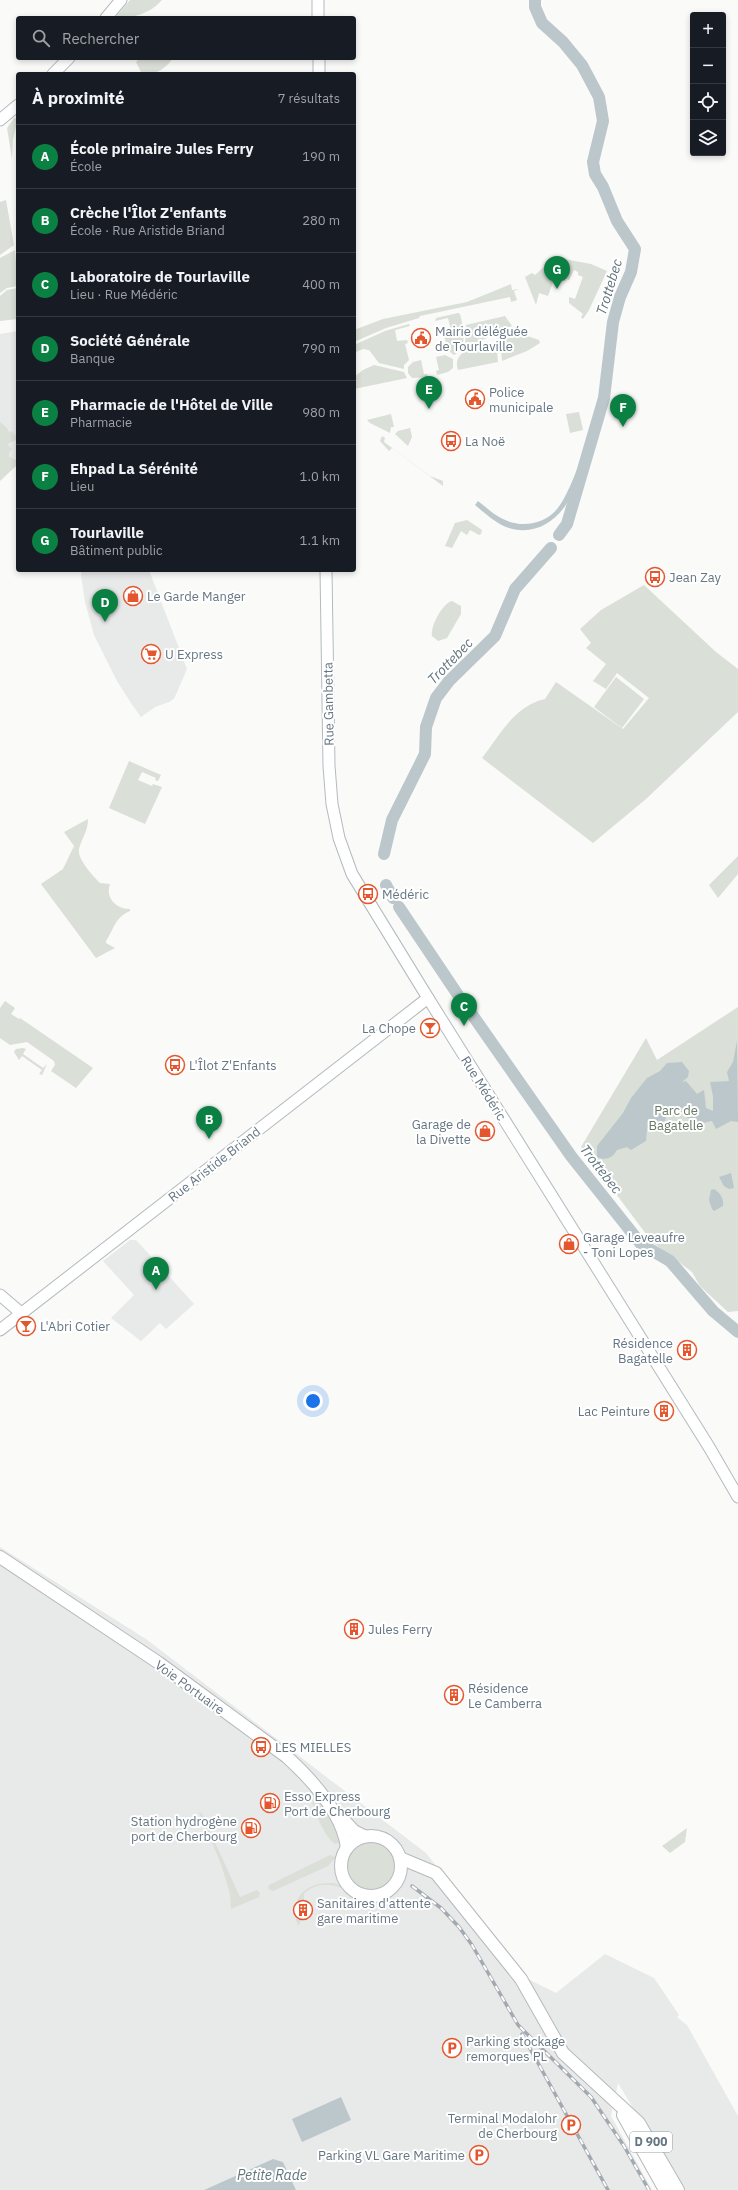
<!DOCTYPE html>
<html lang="fr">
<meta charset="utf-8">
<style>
body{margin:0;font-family:"IBM Plex Sans",sans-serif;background:#242831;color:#f1f3f6}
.controls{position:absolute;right:12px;top:12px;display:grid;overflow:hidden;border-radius:4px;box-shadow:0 2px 6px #0003}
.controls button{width:36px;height:36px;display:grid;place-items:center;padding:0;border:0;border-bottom:1px solid #363941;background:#171b24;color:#f1f3f6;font:20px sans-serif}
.you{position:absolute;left:313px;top:1401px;width:14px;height:14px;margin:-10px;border:3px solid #fff;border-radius:50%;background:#1a73e8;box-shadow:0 0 0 6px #1a73e833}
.badge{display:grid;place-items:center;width:26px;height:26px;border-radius:50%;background:#0b8043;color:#fff;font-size:13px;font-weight:700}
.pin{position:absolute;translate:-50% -33px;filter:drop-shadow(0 1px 2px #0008)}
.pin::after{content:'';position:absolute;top:21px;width:14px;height:12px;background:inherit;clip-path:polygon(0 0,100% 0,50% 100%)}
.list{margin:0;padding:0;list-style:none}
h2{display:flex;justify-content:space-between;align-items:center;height:52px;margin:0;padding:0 16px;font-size:17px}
h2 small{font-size:13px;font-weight:400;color:#9ea1a6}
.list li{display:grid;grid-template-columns:26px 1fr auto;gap:12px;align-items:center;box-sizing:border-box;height:64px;padding:0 16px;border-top:1px solid #363941}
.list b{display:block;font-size:15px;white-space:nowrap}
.list p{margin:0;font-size:13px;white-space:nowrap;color:#9ea1a6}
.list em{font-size:13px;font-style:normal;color:#9ea1a6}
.icon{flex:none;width:22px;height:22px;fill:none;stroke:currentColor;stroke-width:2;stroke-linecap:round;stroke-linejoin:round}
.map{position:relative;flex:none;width:738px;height:2190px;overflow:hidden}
.search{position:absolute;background:#171b24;box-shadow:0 2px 6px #0003;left:16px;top:16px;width:340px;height:44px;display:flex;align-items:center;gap:10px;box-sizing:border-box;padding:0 14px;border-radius:4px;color:#9ea1a6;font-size:15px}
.panel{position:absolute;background:#171b24;box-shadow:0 2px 6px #0003;left:16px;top:72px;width:340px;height:500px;border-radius:4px}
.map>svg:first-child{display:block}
.built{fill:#e8e9e9}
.green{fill:#dadfd7}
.water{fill:#bbc7cb}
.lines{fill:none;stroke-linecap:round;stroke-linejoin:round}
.river{stroke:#bbc7cb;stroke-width:12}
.secondary-casing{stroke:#b3babf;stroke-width:13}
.primary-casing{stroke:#b5babe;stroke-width:14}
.secondary{stroke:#fff;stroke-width:11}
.primary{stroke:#fff;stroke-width:12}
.rail-casing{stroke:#a2aab0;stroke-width:3.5}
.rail{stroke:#fff;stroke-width:2;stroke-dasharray:6;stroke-linecap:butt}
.labels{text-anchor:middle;stroke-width:4;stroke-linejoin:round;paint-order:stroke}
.shield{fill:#fff;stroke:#939fa8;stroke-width:1}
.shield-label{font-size:12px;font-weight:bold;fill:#657683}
.poi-label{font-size:13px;fill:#657683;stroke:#fff;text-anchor:start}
.street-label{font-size:13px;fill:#657683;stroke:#fff}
.park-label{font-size:13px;fill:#687a64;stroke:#fff}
.water-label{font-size:14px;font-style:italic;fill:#60757c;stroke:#fff}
</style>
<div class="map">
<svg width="738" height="2190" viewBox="0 0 738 2190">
<rect width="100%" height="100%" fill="#fafaf8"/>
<g class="built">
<polygon points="18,331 18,467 0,450 0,334"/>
<polygon points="82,570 149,570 187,669 174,699 169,702 155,707 141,717 131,703 117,681 94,635 85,602 81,575"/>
<polygon points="130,1240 136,1240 194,1304 166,1329 160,1323 141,1341 111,1318 134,1295 103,1261"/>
<polygon points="0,1547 146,1639 426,1853 524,1977 556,1993 605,1954 654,1978 679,2015 677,2017 687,2025 738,2116 738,2190 682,2190 618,2083 611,2116 652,2190 296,2190 283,2162 273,2159 204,2190 0,2190"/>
</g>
<g class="green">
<path d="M130 0H162C150 14 133 18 115 18Z"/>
<path d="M140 58H173C166 69 155 75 142 74L136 62Z"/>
<polygon points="14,118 18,119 13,139 12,159 7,128"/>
<polygon points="6,200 14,245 0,255 0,202"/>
<polygon points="15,250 18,286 7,288 0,293 0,258"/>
<polygon points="559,258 591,264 607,271 589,310 583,319 581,317 583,314 569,303 569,297 575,299 583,277 578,275 578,272 574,270 569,280 566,279 565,281 555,277 548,296 539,293 536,305 525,277 532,273 535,275 545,266"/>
<polygon points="511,284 512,290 519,289 514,291 517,300 511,302 510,297 420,316 419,318 386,328 354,342 354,330 383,319 467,302"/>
<polygon points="18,288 18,319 0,321 0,296 7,290"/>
<path d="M458 313 460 314C463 326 469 348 454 355L445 348 448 347 442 332 451 330 448 318 435 321 436 318Z"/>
<polygon points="505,316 512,326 498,333 492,332 487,338 465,347 466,325"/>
<polygon points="409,324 410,326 395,330 397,341 407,340 408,343 405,344 409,360 404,365 404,369 379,363 369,350 363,349 356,352 354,345 385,331"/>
<polygon points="515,328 524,335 539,340 540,343 527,351 502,361 501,351 497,344 500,336"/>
<path d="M488 342 497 350 498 362 458 370C452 352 474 346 488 342Z"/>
<polygon points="445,355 453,359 453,368 448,372 437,375 436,371 439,370 436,357"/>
<polygon points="421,360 424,374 427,374 428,377 412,378 408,373 408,367 413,362"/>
<polygon points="374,365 404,372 407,378 354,389 354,377 363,370"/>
<polygon points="579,412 583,430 570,433 566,414"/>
<polygon points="391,414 394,427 391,427 390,433 370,423 367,420"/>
<polygon points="0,422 7,428 9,432 11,431 17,437 16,440 9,443 8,445 12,449 9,453 9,457 18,461 18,467 16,466 0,481"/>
<polygon points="410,428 412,437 408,446 395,434 398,431"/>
<polygon points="382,436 385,438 384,442 430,476 443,481 443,486 392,448 389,451 380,441"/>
<polygon points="467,520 482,530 481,534 479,535 470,530 467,535 461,531 452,548 445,546 455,523"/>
<path d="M644 585 716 652 738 669V712L646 799 593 843 482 758C500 735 514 706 545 699L556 682 623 729 649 698 617 673 606 689 593 681 606 664 586 648 591 643 580 629 601 610Z"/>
<path d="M452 601 461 606V614L447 638 438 641 432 636C430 626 443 603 452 601Z"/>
<polygon points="616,677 644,699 622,728 594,707"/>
<polygon points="129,761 161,775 158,781 155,780 156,778 142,772 138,780 152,786 153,784 162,787 145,824 109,808"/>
<path d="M88 819C88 831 82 838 79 849 77 859 93 876 100 883L110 884C105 898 116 909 130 909V911C115 917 114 929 106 941V943L115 948 96 958 41 884 63 869 74 846 64 832Z"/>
<polygon points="738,856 738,874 718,898 709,885"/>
<polygon points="5,1001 15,1008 11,1014 19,1019 20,1018 93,1068 76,1088 51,1071 55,1065 54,1061 27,1042 10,1045 0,1038 0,1008"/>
<polygon points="738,1007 738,1311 728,1312 700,1286 692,1272 652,1242 581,1147 646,1038 657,1060"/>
<polygon points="23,1048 26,1049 23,1054 43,1068 47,1064 42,1075 39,1074 42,1070 22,1056 19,1060 14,1052 16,1049"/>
<path d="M310 1790C318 1794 342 1835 339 1843L335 1844C323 1836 311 1804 310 1790Z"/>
<polygon points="199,1812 202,1814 240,1897 257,1890 260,1893 259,1897 231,1909 230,1894 221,1864"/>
<polygon points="687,1828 685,1842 670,1853 662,1846"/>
<circle cx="371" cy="1866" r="25"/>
<polygon points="330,1855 336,1857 328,1866 273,1891 268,1889 269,1885"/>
<path d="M334 1883 345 1888 348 1892C335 1882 315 1882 304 1894V1905H301L299 1915 304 1916 298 1926C288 1897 306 1882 334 1883Z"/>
</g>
<g class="water">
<path d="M581 461 586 462 578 492 573 491C563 517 538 537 509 528 496 524 485 513 475 505L478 501C486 507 494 515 503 519 522 529 548 524 560 505 569 492 574 475 581 461Z"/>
<path d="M737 1041 738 1122 731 1121 716 1129 712 1121 698 1124 691 1121 677 1108H668L665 1121 647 1129 646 1141 631 1150 627 1147 617 1150C613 1158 605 1161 597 1157V1146L623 1113 631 1098 647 1078 660 1071 667 1063 682 1062 689 1071 688 1077 682 1082 686 1081 697 1094 704 1090 706 1108 713 1111V1096L710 1082 729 1081 727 1072 733 1062Z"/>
<polygon points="731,1173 734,1188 729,1189 724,1186 719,1177"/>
<path d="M714 1189C720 1193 724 1198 723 1206L714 1211 712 1209 709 1200 711 1190Z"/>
<polygon points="341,2097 351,2120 302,2142 292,2119"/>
<polygon points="273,2159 283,2162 296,2190 204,2190"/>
</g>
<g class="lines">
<g class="river">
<polyline points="535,0 535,7 542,23 563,42 582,65 599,97 603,121 593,162 595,174 603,187 617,221 635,249 631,272 620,297 613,322 604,398 567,524 559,535"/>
<polyline points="384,854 392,820 425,754 426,727 436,698 449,681 495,636 515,589 551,548"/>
<polyline points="386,885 393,898"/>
<polyline points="399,907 458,995"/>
<polyline points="464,1003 571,1156 641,1244 670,1261 713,1311 738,1332"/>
</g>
<g class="secondary-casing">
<g id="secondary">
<polyline points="318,0 318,18"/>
<polyline points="106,18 121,0"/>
<polyline points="319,58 319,74"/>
<polyline points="53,74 69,58"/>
<polyline points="0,120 18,105"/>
<polyline points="326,570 329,766 332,804 339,838 352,874 428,998 709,1447 738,1497"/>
<polyline points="0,1295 21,1313"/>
<polyline points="0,1330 428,998"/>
</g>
</g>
<g class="primary-casing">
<g id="primary">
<path d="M0 1557 159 1663 287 1757C311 1779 343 1814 347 1848"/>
<polyline points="340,1816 354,1831 364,1836"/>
<circle cx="371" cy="1866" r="30"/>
<polyline points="400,1858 436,1873 521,1979 563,2053 639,2123 678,2190"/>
<polyline points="623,2115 665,2190"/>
</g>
</g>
<use href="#secondary" class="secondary"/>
<use href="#primary" class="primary"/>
<g class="rail-casing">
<g id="rail">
<polyline points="412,1886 441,1908 459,1927 472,1945 518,2025 591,2097 624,2146 649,2190"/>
<polyline points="522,2034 608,2190"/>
</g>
</g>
<use href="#rail" class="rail"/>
</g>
<defs>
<g id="civic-ring" transform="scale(1)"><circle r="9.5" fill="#fff" stroke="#e4572e" stroke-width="1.5"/><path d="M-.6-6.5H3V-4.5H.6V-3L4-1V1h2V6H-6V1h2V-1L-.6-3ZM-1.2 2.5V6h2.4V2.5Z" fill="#e4572e"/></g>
<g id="bus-ring" transform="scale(1)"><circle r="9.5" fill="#fff" stroke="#e4572e" stroke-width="1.5"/><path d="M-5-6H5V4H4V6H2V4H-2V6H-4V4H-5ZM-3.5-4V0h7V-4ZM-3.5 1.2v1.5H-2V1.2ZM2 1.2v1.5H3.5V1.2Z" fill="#e4572e"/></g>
<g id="shop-ring" transform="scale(1)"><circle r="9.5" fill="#fff" stroke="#e4572e" stroke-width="1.5"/><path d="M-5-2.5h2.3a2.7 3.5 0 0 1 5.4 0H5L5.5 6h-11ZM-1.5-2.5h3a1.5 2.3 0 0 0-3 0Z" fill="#e4572e"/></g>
<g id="supermarket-ring" transform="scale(1)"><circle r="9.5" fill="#fff" stroke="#e4572e" stroke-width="1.5"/><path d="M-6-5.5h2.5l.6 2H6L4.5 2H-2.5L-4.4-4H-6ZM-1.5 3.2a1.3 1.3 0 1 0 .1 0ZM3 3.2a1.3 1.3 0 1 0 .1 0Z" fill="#e4572e"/></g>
<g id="bar-ring" transform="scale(1)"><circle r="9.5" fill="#fff" stroke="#e4572e" stroke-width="1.5"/><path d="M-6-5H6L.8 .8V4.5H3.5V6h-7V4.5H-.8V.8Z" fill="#e4572e"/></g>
<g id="building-ring" transform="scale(1)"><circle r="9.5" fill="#fff" stroke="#e4572e" stroke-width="1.5"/><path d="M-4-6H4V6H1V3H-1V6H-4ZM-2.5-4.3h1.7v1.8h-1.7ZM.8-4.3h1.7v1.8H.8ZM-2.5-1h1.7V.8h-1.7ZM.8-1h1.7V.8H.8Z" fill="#e4572e"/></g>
<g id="fuel-ring" transform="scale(1)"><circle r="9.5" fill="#fff" stroke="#e4572e" stroke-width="1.5"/><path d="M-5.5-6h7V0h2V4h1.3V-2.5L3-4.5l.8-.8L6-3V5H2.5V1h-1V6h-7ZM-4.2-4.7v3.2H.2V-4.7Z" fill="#e4572e"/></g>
<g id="parking-ring" transform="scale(1)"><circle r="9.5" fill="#fff" stroke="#e4572e" stroke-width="1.5"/><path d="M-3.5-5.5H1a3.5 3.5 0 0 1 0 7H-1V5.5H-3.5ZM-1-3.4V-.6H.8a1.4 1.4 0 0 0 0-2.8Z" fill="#e4572e"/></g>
</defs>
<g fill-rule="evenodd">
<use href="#civic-ring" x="421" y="338"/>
<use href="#civic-ring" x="475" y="399"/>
<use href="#bus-ring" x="451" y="441"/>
<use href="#bus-ring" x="655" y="577"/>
<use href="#shop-ring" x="133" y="596"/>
<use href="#supermarket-ring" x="151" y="654"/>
<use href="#bus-ring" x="368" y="894"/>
<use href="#bar-ring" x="430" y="1028"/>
<use href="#bus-ring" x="175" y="1065"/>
<use href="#shop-ring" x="485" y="1131"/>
<use href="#shop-ring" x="569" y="1244"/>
<use href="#bar-ring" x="26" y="1326"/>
<use href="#building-ring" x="687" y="1350"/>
<use href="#building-ring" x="664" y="1411"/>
<use href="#building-ring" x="354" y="1629"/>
<use href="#building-ring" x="454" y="1695"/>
<use href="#bus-ring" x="261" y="1747"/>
<use href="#fuel-ring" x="270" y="1803"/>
<use href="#fuel-ring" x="251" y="1828"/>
<use href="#building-ring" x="303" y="1910"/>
<use href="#parking-ring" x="452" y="2048"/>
<use href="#parking-ring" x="571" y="2125"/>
<use href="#parking-ring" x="479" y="2155"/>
</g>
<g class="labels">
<rect class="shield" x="630" y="2132" width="42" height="20" rx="3"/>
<g class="shield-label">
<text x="651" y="2146">D 900</text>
</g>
<g class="poi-label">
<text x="435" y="336">Mairie déléguée<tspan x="435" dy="15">de Tourlaville</tspan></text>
<text x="489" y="397">Police<tspan x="489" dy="15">municipale</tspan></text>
<text x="465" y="446">La Noë</text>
<text x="669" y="582">Jean Zay</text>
<text x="147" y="601">Le Garde Manger</text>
<text x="165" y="659">U Express</text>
<text x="382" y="899">Médéric</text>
<text x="416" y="1033" text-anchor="end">La Chope</text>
<text x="189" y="1070">L'Îlot Z'Enfants</text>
<text x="471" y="1129" text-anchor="end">Garage de<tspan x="471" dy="15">la Divette</tspan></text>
<text x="583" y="1242">Garage Leveaufre<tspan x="583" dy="15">- Toni Lopes</tspan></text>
<text x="40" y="1331">L'Abri Cotier</text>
<text x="673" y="1348" text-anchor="end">Résidence<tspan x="673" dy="15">Bagatelle</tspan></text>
<text x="650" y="1416" text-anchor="end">Lac Peinture</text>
<text x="368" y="1634">Jules Ferry</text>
<text x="468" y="1693">Résidence<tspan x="468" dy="15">Le Camberra</tspan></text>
<text x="275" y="1752">LES MIELLES</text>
<text x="284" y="1801">Esso Express<tspan x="284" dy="15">Port de Cherbourg</tspan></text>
<text x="237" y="1826" text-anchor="end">Station hydrogène<tspan x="237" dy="15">port de Cherbourg</tspan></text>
<text x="317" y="1908">Sanitaires d'attente<tspan x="317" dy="15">gare maritime</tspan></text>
<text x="466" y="2046">Parking stockage<tspan x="466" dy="15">remorques PL</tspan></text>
<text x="557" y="2123" text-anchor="end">Terminal Modalohr<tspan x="557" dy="15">de Cherbourg</tspan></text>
<text x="465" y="2160" text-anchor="end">Parking VL Gare Maritime</text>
</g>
<g class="street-label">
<text transform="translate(328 704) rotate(-91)" y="5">Rue Gambetta</text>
<text transform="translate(484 1088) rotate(58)" y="5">Rue Médéric</text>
<text transform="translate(214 1164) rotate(-38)" y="5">Rue Aristide Briand</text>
<text transform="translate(190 1687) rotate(36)" y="5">Voie Portuaire</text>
</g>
<g class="park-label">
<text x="676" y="1115">Parc de<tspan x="676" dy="15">Bagatelle</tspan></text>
</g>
<g class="water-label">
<text transform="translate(609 287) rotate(-73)" y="5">Trottebec</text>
<text transform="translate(450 661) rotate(-46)" y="5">Trottebec</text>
<text transform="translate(601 1169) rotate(52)" y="5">Trottebec</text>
<text x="272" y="2180">Petite Rade</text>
</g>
</g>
</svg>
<div class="controls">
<button>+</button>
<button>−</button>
<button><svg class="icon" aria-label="locate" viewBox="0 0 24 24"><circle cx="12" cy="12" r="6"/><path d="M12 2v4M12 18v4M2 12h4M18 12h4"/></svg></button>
<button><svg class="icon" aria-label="layers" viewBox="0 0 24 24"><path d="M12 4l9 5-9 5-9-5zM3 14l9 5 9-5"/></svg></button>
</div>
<div class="you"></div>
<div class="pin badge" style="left:156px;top:1290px">A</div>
<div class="pin badge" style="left:209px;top:1139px">B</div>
<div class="pin badge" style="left:464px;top:1026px">C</div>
<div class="pin badge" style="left:105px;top:622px">D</div>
<div class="pin badge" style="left:429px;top:409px">E</div>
<div class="pin badge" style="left:623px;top:427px">F</div>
<div class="pin badge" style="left:557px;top:289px">G</div>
<div class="search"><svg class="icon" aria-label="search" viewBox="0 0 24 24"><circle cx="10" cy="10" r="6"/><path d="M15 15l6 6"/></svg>Rechercher</div>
<section class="panel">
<h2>À proximité<small>7 résultats</small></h2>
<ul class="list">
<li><span class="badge">A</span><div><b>École primaire Jules Ferry</b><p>École</p></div><em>190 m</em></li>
<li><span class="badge">B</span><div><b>Crèche l'Îlot Z'enfants</b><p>École · Rue Aristide Briand</p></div><em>280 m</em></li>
<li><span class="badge">C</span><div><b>Laboratoire de Tourlaville</b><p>Lieu · Rue Médéric</p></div><em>400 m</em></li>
<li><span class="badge">D</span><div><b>Société Générale</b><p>Banque</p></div><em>790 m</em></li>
<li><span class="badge">E</span><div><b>Pharmacie de l'Hôtel de Ville</b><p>Pharmacie</p></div><em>980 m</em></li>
<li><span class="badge">F</span><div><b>Ehpad La Sérénité</b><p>Lieu</p></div><em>1.0 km</em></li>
<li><span class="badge">G</span><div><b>Tourlaville</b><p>Bâtiment public</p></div><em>1.1 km</em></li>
</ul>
</section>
</div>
